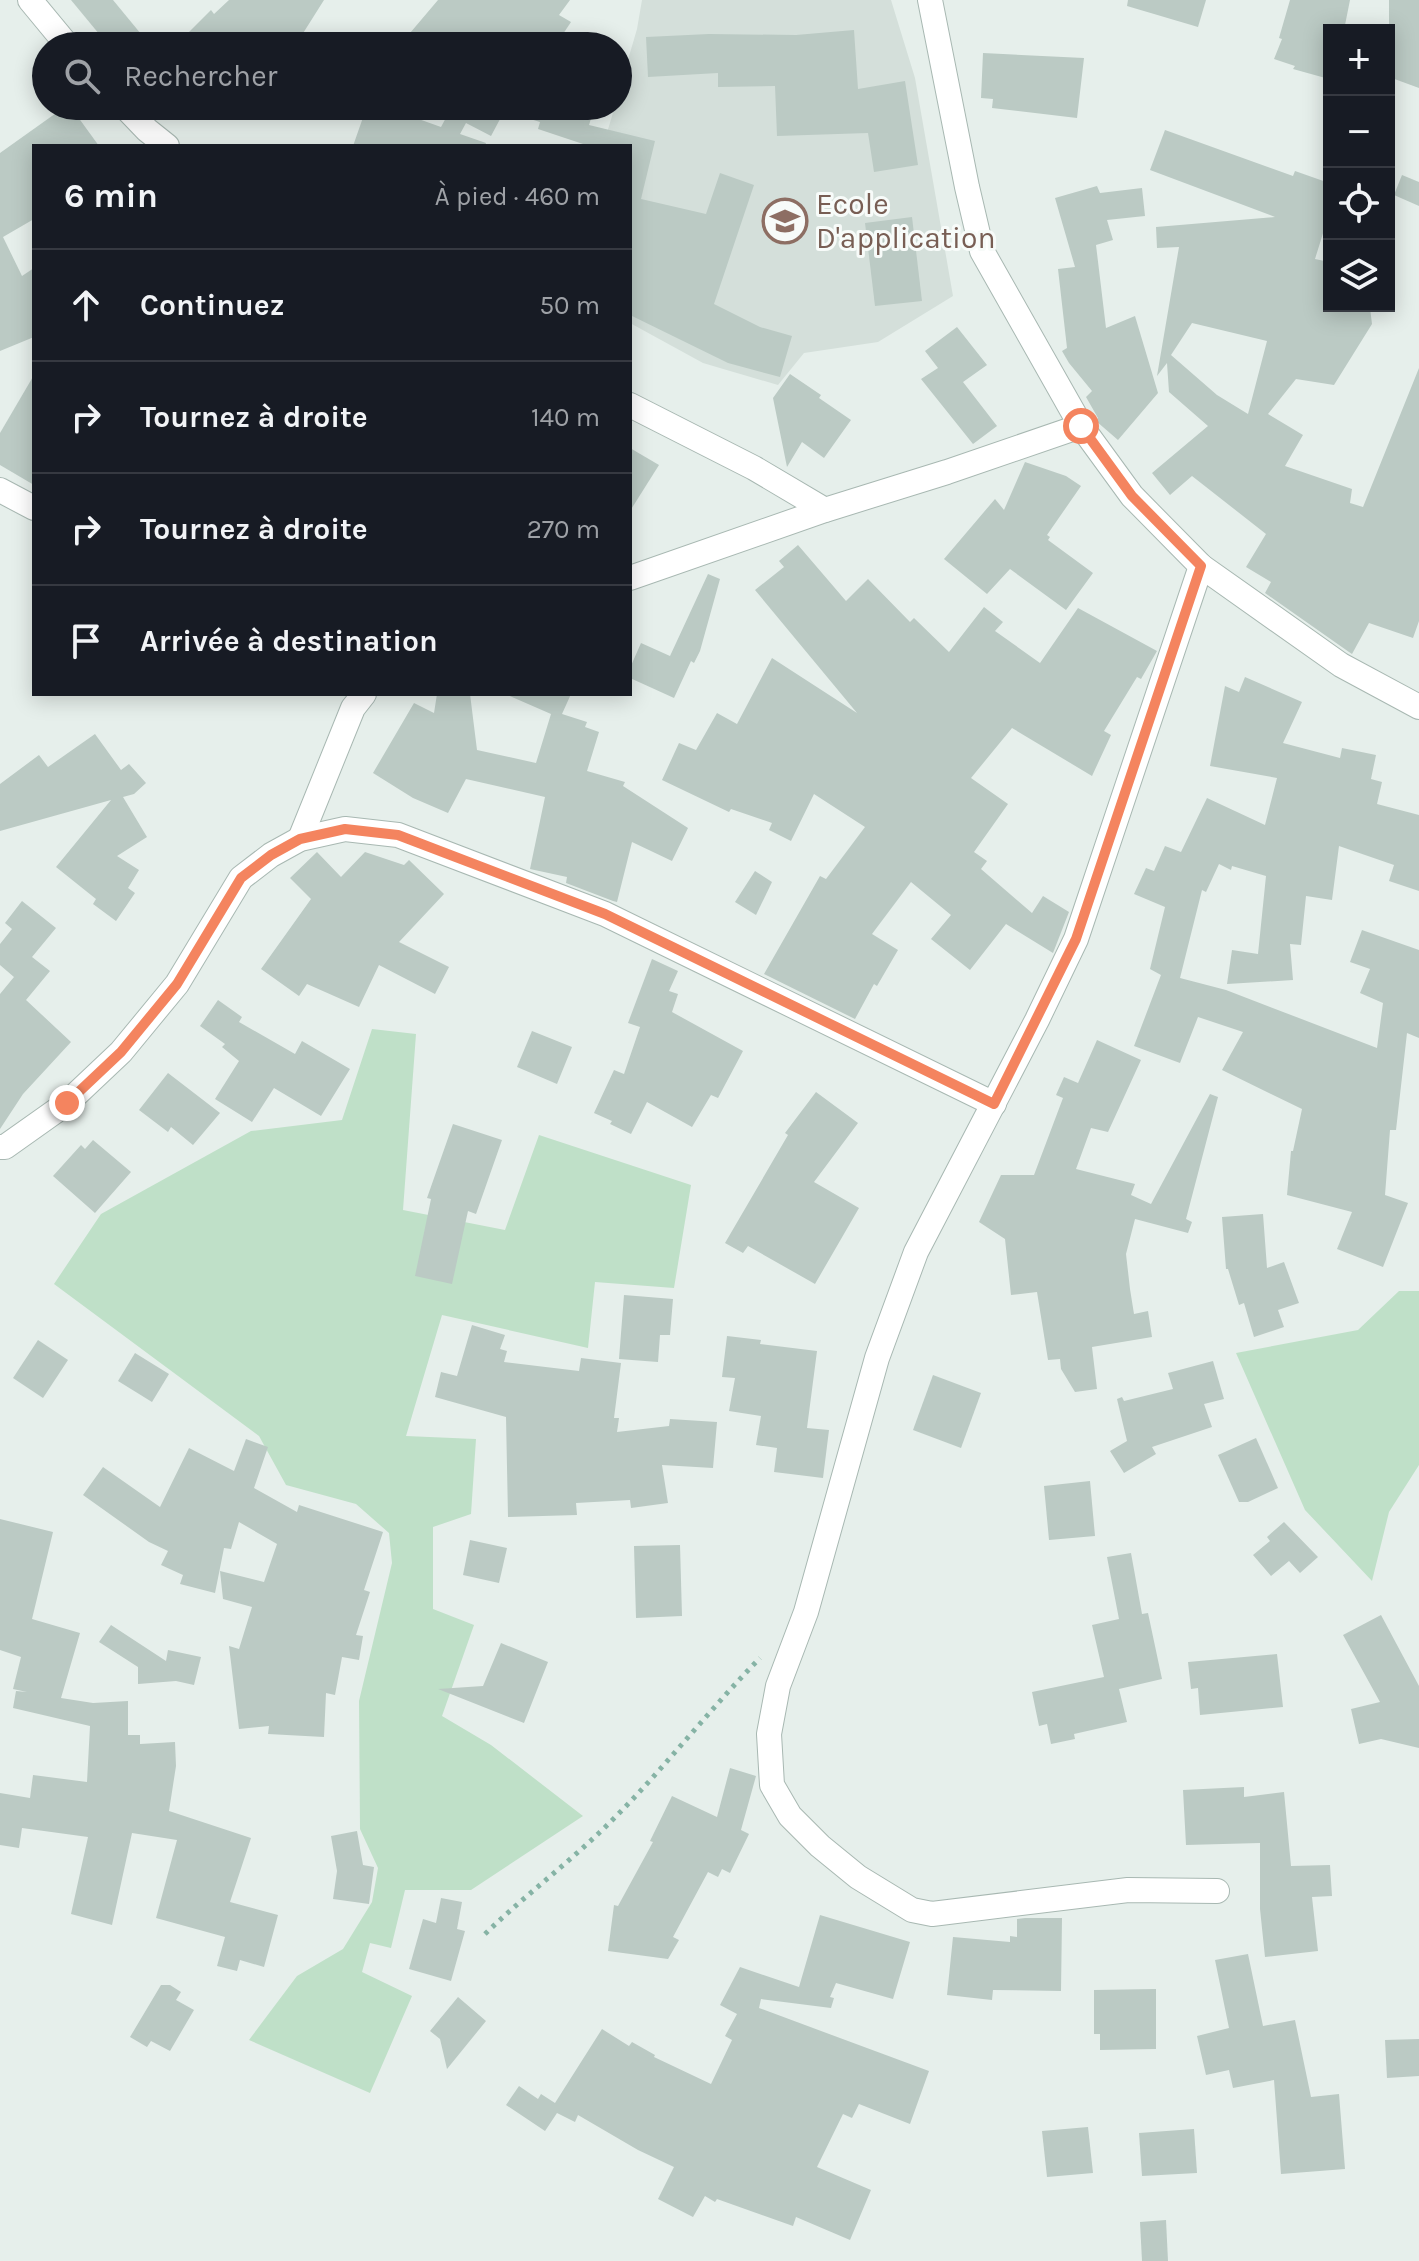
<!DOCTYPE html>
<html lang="fr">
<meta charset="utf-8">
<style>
body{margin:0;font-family:Karla,sans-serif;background:#242831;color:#f1f3f6}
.controls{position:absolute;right:24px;top:24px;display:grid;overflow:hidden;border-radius:0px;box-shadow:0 4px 20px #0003}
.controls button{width:72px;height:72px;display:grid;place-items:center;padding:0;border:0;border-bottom:2px solid #363941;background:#171b24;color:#f1f3f6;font:40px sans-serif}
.stop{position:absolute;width:24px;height:24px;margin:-18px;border:6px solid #f4845f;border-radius:50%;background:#fff}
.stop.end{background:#f4845f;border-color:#fff;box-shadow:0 2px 8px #0008}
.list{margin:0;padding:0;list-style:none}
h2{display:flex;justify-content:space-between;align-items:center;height:104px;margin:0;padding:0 32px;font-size:34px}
h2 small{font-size:26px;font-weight:400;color:#9ea1a6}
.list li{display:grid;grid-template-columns:52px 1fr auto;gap:24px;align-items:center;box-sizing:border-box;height:112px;padding:0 32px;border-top:2px solid #363941}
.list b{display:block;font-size:30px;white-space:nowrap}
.list em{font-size:26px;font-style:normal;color:#9ea1a6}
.icon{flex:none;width:44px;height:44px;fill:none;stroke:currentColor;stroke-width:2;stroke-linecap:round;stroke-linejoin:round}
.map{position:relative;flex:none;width:1419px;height:2261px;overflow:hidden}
.search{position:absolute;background:#171b24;box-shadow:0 4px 20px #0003;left:32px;top:32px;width:600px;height:88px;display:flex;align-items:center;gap:20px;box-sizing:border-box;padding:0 28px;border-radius:44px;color:#9ea1a6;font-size:30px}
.panel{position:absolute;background:#171b24;box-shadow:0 4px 20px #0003;left:32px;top:144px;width:600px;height:552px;border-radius:0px}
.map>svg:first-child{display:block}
.built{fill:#d4dfda}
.green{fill:#bfe0c8}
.building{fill:#bbcac4;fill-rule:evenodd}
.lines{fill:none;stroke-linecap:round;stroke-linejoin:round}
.minor-casing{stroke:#a8b8b2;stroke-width:26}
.path{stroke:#86b3a5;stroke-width:5;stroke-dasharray:4 6;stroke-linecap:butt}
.minor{stroke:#fff;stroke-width:24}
.route{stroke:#f4845f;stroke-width:10}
.labels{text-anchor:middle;stroke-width:6;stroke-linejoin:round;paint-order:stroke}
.education-label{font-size:30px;fill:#785e54;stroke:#f7fbf9;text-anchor:start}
</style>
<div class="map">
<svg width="1419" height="2261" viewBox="0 0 1419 2261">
<rect width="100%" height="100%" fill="#e6efeb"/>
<polygon class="built" points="642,0 891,0 915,78 953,296 878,342 804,353 778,385 703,363 630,323 630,146 603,146 615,106 618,106 618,94 637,29"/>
<g class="green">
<polygon points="372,1029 416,1034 403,1210 505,1230 539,1135 691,1185 674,1288 595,1282 588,1348 442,1315 406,1436 476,1439 471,1514 433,1527 433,1609 474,1625 442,1716 491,1745 583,1816 471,1890 405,1890 391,1948 370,1943 362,1972 412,1996 370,2093 249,2040 297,1976 343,1949 372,1902 378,1868 360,1829 359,1701 392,1563 389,1533 356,1504 286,1485 259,1436 54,1284 101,1214 251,1131 342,1120"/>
<polygon points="1399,1291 1419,1291 1419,1465 1389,1512 1372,1581 1305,1510 1236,1353 1358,1330"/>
</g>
<g class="building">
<polygon points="71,0 113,0 141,34 126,46 109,46"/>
<polygon points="229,0 324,0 295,46 175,46 211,10 214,14"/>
<polygon points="438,0 570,0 559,15 571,22 555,46 399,46"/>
<polygon points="1128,0 1206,0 1198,27 1127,6"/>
<polygon points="1290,0 1350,0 1344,30 1329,30 1329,79 1293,69 1295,66 1274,59 1282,39 1279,38"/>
<polygon points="1389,0 1419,0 1419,88 1389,77"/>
<polygon points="854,30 858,89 905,81 918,165 874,172 868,133 777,136 775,86 718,87 718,73 648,77 646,37 709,34 796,35"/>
<polygon points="983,53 1084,58 1077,118 992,108 993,99 981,98"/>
<polygon points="66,106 70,106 99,146 34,146 34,219 3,237 22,276 34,268 34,337 0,351 0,153"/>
<polygon points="367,106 382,106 441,127 448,114 432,106 507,106 491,136 466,123 460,134 486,143 485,146 353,146"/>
<polygon points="507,106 595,106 589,125 655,141 641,199 706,214 720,173 754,185 714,304 760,327 792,336 780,377 728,363 630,315 630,146 589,146 538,129 540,122 507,112"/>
<path d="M1165 130 1293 176 1295 171 1329 183V214L1315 259 1329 262V306L1370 308 1372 324 1334 385 1296 379 1268 414 1303 435 1285 466 1352 489 1350 503 1363 507 1419 368V621L1413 638 1369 623 1352 654 1349 652 1265 593 1271 582 1246 567 1266 534 1192 476 1170 495 1152 473 1208 426 1169 392 1167 363 1157 376 1179 247 1157 248 1156 227 1275 217 1150 170ZM1192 323 1267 341 1248 414 1217 395 1171 355Z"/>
<polygon points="1402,175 1419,182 1419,206 1394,195"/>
<polygon points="1097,186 1100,193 1142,188 1145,216 1107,220 1113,240 1096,245 1106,328 1135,316 1158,393 1118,440 1096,421 1098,418 1086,397 1092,391 1069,363 1062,351 1067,348 1058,269 1075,267 1055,198"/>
<polygon points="912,217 922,301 875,306 865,223"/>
<polygon points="957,327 987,365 963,382 997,426 973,444 921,379 938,368 925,351"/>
<polygon points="790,374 821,395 819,398 851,420 824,458 802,442 787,467 773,398"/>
<polygon points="34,375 34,485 0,465 0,433"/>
<polygon points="630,448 659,465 630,511"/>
<polygon points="1025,462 1066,476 1081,486 1047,535 1050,537 1048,540 1093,573 1066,610 1010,569 987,594 944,559 995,499 1004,510"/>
<polygon points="798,545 846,601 868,579 910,622 914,618 949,652 984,607 1003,622 995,631 1040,663 1078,608 1157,651 1141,679 1137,677 1104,731 1111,735 1092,776 1012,728 971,778 1008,804 974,852 987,861 981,869 1032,913 1043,896 1069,912 1053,953 1006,924 970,970 931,939 951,915 911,882 872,934 898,950 877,986 874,984 855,1019 764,974 820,876 826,879 865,827 814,794 791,841 769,830 772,823 731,809 729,812 662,780 679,743 696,750 717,713 737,724 772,658 857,713 755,590 784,567 779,561"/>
<polygon points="708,574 720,579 700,651 694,663 691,661 674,698 630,678 630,668 641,643 670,656"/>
<polygon points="1245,677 1302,702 1283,743 1340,758 1342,748 1376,755 1371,779 1382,782 1377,804 1419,815 1419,891 1389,881 1394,865 1339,846 1332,900 1306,896 1301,945 1290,944 1293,980 1227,984 1232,950 1258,954 1266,876 1232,866 1231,870 1219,864 1206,892 1202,890 1180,978 1226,990 1377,1048 1383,1003 1360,993 1370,969 1350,962 1362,930 1419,950 1419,1038 1407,1033 1396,1130 1390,1130 1385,1195 1408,1203 1383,1267 1337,1249 1352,1212 1287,1195 1291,1151 1293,1151 1302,1109 1222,1070 1243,1032 1198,1017 1180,1063 1134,1046 1161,975 1150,969 1165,907 1134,894 1146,868 1154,871 1165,846 1181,852 1207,798 1265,825 1277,778 1210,766 1225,686 1239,692"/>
<polygon points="437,694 470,694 477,750 536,763 551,714 505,694 571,694 562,714 587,722 585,727 599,732 587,771 625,782 623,786 688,828 672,861 632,842 617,902 613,901 566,883 567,877 530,869 545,797 466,779 448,813 413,798 373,773 414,703 434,713"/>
<polygon points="95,734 121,770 129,764 146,783 134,794 123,797 147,837 117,856 139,870 128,888 135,893 116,921 93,904 96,899 56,867 111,800 0,831 0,784 39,755 48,767"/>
<polygon points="317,852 341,877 365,852 404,865 409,860 444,894 399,942 449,967 435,994 379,965 359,1007 307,984 299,996 261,969 311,899 290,878"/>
<polygon points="755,871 772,882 756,915 735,902"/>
<polygon points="22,901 56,928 32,957 50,971 26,1000 71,1042 23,1094 0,1129 0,994 14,977 0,965 0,944 12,929 5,923"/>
<polygon points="652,959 678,971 669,991 678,994 672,1012 743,1051 718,1098 711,1095 692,1127 647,1102 631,1134 610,1124 612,1121 594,1113 614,1070 624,1074 640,1027 628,1023"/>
<polygon points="218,1000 242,1017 239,1022 295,1054 302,1041 350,1069 321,1116 274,1088 252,1122 215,1099 239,1061 222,1047 225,1044 200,1026"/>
<polygon points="532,1031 572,1047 557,1084 517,1067"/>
<polygon points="1097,1040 1141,1060 1108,1132 1091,1128 1076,1169 1135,1184 1131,1195 1151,1204 1210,1094 1218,1097 1186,1219 1192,1222 1188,1233 1135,1219 1126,1254 1130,1289 1134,1314 1148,1311 1152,1337 1092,1347 1097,1389 1075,1392 1061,1369 1060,1359 1048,1360 1037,1292 1011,1295 1005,1239 979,1222 1001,1175 1034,1175 1063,1098 1056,1095 1064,1077 1078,1083"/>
<polygon points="168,1073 220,1113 193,1145 171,1127 168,1132 139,1110"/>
<polygon points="816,1092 858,1123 814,1182 859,1208 815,1284 748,1246 743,1253 725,1243 788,1135 785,1133"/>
<polygon points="453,1124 502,1140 476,1214 468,1211 452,1284 415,1276 431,1199 427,1198"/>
<polygon points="93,1140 131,1172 95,1213 53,1176 81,1145 85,1149"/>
<polygon points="1263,1214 1267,1268 1284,1262 1299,1303 1278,1310 1284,1327 1254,1337 1244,1303 1239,1305 1228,1269 1226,1269 1222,1217"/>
<polygon points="624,1295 673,1299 670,1335 660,1335 658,1362 619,1359"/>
<polygon points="472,1325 505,1335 500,1349 507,1351 504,1362 579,1371 581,1358 621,1363 614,1418 619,1418 617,1432 669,1426 670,1419 717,1422 713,1468 662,1465 668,1503 631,1508 630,1500 576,1503 577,1515 508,1517 506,1417 435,1397 441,1372 457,1376"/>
<polygon points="727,1336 761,1340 760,1344 817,1351 807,1428 829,1430 823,1478 774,1472 777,1448 756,1445 761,1416 729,1411 735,1378 722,1377"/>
<polygon points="38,1340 68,1360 43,1398 13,1378"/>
<polygon points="135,1353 169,1374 152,1402 118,1381"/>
<polygon points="1213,1361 1224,1399 1204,1404 1212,1427 1152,1447 1156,1454 1124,1473 1110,1451 1127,1441 1117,1399 1122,1397 1124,1401 1173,1389 1168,1373"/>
<polygon points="933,1375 981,1393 961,1448 913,1430"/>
<polygon points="1256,1438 1278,1488 1248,1502 1239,1502 1218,1455"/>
<polygon points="246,1439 268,1447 254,1488 297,1512 299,1505 383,1532 364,1590 370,1592 356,1635 363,1636 359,1660 342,1657 335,1695 326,1693 324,1737 268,1734 269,1726 239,1729 229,1646 239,1649 252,1607 223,1599 220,1571 264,1582 277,1544 239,1522 231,1549 224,1548 215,1593 180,1584 183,1575 161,1565 168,1551 149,1542 83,1495 103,1467 160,1507 189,1448 234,1471"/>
<polygon points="1090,1481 1095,1536 1049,1540 1044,1486"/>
<polygon points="0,1519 53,1532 32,1619 80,1633 61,1698 93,1703 128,1701 128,1735 140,1735 140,1744 175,1742 176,1766 169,1811 251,1838 230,1902 278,1915 264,1967 240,1960 237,1971 217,1966 225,1937 156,1918 177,1840 132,1833 112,1925 71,1914 88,1837 22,1828 19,1848 0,1845 0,1793 30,1798 33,1775 87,1782 90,1726 13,1708 16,1691 27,1692 13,1689 21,1657 0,1650"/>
<polygon points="1284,1522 1318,1557 1300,1573 1289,1561 1271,1576 1253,1555 1270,1541 1267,1537"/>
<polygon points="470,1540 507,1548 499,1583 463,1575"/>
<polygon points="680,1545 682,1616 636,1618 634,1546"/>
<polygon points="1131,1553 1142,1614 1148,1613 1162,1679 1119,1689 1127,1722 1074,1734 1075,1739 1051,1744 1047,1724 1039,1726 1032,1692 1104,1677 1092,1625 1119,1619 1107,1557"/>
<polygon points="1381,1615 1419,1686 1419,1748 1381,1739 1359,1744 1351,1709 1380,1702 1343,1635"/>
<polygon points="111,1625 166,1661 168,1650 201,1657 194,1685 176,1681 138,1684 138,1667 99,1642"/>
<polygon points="501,1643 548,1662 524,1723 438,1689 483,1686"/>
<polygon points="1277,1654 1283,1707 1200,1715 1198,1688 1191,1689 1188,1662"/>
<polygon points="730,1768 756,1776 741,1830 749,1834 730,1873 722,1869 718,1877 708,1872 673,1937 679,1940 668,1959 608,1951 614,1905 618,1906 653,1842 650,1841 672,1796 717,1817"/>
<polygon points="1244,1787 1244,1797 1284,1792 1291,1866 1330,1865 1332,1896 1312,1897 1318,1951 1265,1957 1260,1909 1260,1843 1186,1845 1183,1790"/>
<polygon points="357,1831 363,1865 374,1867 369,1904 333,1899 337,1871 331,1836"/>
<polygon points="441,1898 462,1902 457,1929 465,1931 451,1981 409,1969 423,1919 436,1923"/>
<polygon points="820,1915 910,1942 893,1999 836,1983 830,1997 834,1998 831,2008 761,1999 759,2008 929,2071 910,2124 859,2104 852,2118 843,2114 817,2167 871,2190 850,2240 796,2217 793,2226 717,2199 715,2202 705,2196 693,2217 658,2199 674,2167 638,2150 578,2115 575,2122 557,2113 545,2131 506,2105 519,2086 538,2099 541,2094 555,2103 602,2029 629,2046 632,2042 655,2055 654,2057 711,2084 732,2040 725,2036 737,2014 720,2005 740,1967 799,1987"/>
<polygon points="1025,1918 1062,1918 1061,1991 993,1990 992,2000 947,1995 953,1937 1010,1942 1010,1936 1017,1937 1017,1919"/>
<polygon points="1248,1954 1263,2026 1295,2020 1311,2097 1339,2094 1345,2169 1281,2174 1274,2080 1233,2088 1229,2070 1206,2075 1197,2036 1229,2028 1215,1960"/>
<polygon points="161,1985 170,1985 181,1992 176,2000 194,2010 170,2051 151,2041 147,2047 130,2037"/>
<polygon points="1156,1989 1156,2049 1100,2050 1100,2034 1094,2034 1094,1990"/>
<polygon points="458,1997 486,2021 447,2069 440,2039 430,2031"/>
<polygon points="1419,2039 1419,2076 1387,2078 1385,2040"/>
<polygon points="1088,2127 1093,2173 1047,2177 1042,2131"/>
<polygon points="1194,2129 1197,2173 1142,2176 1139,2133"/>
<polygon points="1166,2220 1168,2261 1142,2261 1140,2222"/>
</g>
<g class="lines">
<g class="minor-casing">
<g id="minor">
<polyline points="30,0 68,46"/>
<polyline points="930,0 967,187 982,251 1081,426 1132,496 1201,566 1341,665 1419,707"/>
<polyline points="124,106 147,130 167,146"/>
<polyline points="630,405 754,468 825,510"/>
<polyline points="0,490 34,508"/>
<polyline points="1201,566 1076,939 1037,1020 916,1252 877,1358 806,1612 778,1686 769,1734 772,1785 790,1816 820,1846 858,1877 912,1910 932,1914 1128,1890 1217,1891"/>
<polyline points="630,578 825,510 947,472 1081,426"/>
<polyline points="300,839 353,708 364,694"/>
<polyline points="0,1147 5,1147 67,1103 121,1052 177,984 241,878 271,855 300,839 345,829 398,835 605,914 994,1104"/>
</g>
</g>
<path class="path" d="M485 1934C521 1899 562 1868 599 1833 657 1778 704 1715 760 1658"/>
<use href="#minor" class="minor"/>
</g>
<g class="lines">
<polyline class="route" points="67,1103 121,1052 177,984 241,878 271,855 300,839 345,829 398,835 605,914 994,1104 1076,939 1201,566 1132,496 1081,426"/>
</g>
<defs>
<g id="school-ring" transform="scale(2.3)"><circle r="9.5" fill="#f7fbf9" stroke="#8d6e63" stroke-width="1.5"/><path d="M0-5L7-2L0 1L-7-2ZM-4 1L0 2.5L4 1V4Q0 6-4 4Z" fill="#8d6e63"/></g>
</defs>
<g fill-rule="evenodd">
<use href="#school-ring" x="785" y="221"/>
</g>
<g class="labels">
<g class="education-label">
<text x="816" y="214">Ecole<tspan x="816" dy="34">D'application</tspan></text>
</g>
</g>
</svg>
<div class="controls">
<button>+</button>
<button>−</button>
<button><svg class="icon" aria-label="locate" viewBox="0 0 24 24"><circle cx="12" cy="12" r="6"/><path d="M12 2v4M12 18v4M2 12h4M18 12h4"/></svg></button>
<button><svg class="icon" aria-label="layers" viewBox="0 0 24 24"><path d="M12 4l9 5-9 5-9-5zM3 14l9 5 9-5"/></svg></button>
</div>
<div class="stop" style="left:1081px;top:426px"></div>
<div class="stop end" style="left:67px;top:1103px"></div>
<div class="search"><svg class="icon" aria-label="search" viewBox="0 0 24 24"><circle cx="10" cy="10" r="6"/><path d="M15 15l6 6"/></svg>Rechercher</div>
<section class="panel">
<h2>6 min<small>À pied · 460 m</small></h2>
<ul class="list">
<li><svg class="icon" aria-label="ahead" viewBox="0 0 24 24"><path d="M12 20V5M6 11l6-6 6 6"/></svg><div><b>Continuez</b></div><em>50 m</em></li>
<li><svg class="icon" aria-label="right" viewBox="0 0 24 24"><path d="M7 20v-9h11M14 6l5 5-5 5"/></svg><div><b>Tournez à droite</b></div><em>140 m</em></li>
<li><svg class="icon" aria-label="right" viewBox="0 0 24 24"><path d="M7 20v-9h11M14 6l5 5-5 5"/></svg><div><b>Tournez à droite</b></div><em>270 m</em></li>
<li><svg class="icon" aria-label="arrive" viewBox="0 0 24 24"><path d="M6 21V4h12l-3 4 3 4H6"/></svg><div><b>Arrivée à destination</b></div></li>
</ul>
</section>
</div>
